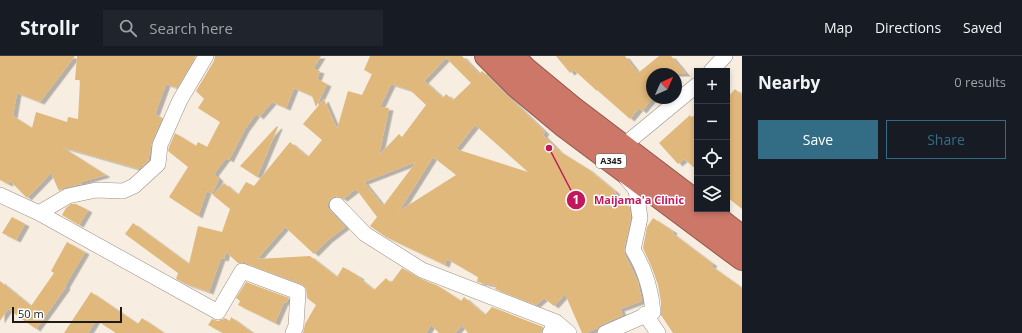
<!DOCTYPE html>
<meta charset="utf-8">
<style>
body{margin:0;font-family:"Open Sans",sans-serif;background:#20242c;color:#f1f3f6}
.controls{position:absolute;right:12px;top:12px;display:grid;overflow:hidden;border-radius:0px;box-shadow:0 2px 6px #0003}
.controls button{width:36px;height:36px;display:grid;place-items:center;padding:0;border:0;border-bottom:1px solid #363941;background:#171b24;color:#f1f3f6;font:20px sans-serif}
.compass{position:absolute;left:646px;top:12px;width:36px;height:36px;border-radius:50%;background:#171b24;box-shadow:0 2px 6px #0003;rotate:45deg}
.scale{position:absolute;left:12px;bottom:10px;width:110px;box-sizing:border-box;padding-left:4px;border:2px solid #1e1b17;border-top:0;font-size:11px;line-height:14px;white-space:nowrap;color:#1e1b17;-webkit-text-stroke:3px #fff;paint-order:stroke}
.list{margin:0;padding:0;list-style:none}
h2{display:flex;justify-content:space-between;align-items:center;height:52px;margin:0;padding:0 16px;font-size:17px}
h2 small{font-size:13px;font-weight:400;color:#9ea1a6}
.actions{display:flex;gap:8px;padding:12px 16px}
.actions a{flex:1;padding:9px 0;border:1px solid #326d85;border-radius:0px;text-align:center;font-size:14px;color:#326d85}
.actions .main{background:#326d85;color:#fff}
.icon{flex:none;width:22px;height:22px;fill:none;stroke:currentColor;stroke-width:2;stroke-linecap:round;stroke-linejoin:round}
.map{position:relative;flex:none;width:742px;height:277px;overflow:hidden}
header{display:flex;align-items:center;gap:24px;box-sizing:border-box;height:56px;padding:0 20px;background:#171b24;border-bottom:1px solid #363941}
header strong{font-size:19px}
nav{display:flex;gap:22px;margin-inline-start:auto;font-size:14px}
.search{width:280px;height:36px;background:#20242c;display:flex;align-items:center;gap:10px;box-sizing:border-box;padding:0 14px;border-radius:0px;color:#9ea1a6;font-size:15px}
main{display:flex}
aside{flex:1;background:#171b24}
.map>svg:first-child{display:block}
.building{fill:#e1b87b;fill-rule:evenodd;filter:url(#shadow)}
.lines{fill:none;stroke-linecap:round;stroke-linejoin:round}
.street-casing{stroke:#999084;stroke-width:16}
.highway-casing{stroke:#90574c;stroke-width:24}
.street{stroke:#fff;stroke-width:15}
.highway{stroke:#cd7769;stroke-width:22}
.labels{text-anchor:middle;stroke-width:3;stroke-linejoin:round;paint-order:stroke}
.shield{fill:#fff;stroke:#625f5d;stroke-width:1}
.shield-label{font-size:9px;font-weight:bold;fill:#1e1b17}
.leader{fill:none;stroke:#c2185b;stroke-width:1.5}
.callout-dot{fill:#c2185b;stroke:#fff;stroke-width:1.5}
.mark-label{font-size:12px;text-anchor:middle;font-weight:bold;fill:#fff}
.callout-label{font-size:11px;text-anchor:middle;font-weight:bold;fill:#c2185b;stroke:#fff;stroke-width:3;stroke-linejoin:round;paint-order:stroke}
</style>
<header>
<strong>Strollr</strong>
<div class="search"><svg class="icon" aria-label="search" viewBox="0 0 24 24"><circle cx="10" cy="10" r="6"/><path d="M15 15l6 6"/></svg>Search here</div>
<nav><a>Map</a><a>Directions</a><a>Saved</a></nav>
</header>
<main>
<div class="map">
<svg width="742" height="277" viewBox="0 0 742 277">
<defs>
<filter id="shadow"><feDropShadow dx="4.5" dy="2.5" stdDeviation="0" flood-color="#0004"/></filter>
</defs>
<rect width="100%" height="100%" fill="#f7eee1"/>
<g class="building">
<polygon points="0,0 75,0 40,46 17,37 13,60 32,72 36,56 67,66 68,61 78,63 80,24 75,24 77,0 196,0 177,32 166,28 155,58 162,62 152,86 148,105 139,113 62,91 106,119 81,126 82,128 66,131 59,135 51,117 27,142 10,125 8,128 0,124"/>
<polygon points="215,0 321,0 313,13 320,15 317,23 327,28 316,51 312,40 294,32 286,52 272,46 259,61 256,58 245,73 229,104 226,102 214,118 219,123 212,138 207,135 198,160 169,141 188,111 168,95 169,91 175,77 196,90 198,86 207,91 220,66 198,52 204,43 196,35 214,5"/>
<path d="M370 0H462L479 18 482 15 545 76 543 79 559 95 588 113 616 136 603 151 629 148 631 162 624 193 625 199 638 226 642 245 620 253 623 259 601 269 598 272 586 277H582L565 238 554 250 544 242 536 249 495 233 497 230 477 226 478 221 447 203 445 209 386 181 370 170 377 161 356 133 343 143 340 141 335 140 330 143 328 147V152L345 171 328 184 314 198 285 171 257 203 310 200 337 221 343 211 360 221 359 222 374 234 386 222 391 227 402 212 419 222 438 230 461 245 464 241 485 259 492 251 543 271 541 277H468L462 269 455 277H439L431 269 426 277H303L305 268 316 249 307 242 306 232 301 228 245 207H238L226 196 224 203 221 202 209 236 186 228 176 223 178 217 125 178 133 167 189 208 198 170 222 176 230 153 213 139 224 127 238 139 246 126 254 130 290 86 308 101 322 84 303 68 324 43 337 73 348 35 362 39 372 18 364 14ZM446 2 471 27 453 44 446 38 443 42 424 25ZM391 28 410 34 426 49 402 81 399 78 379 99 389 52 380 51ZM475 69 528 116 456 93ZM433 101 456 119 399 155ZM416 106 383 150 364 126Z"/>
<polygon points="556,0 625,0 638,17 659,0 671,0 686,18 652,18 652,43 642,55 639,52 630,63 597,34 597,35 574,14 570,17"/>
<polygon points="735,33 742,39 742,153 727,141 727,42"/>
<polygon points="690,59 691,61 697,59 697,114 684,103 678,108 659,87"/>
<polygon points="277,70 278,71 257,121 240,110"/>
<polygon points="71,148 76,148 88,154 79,169 62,159 66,152"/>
<polygon points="12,161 25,168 16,184 2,177"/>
<polygon points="653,162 673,175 672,177 713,208 711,210 742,232 742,277 673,277 661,259 661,246 658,229 652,212 643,192 647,171"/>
<polygon points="67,186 85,196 65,230 66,231 36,273 8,253 0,265 0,225 31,250 54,217 51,215"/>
<polygon points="246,226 289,242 286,247 284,246 275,267 238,249 240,245 236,242"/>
<polygon points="91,236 138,268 142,262 164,277 116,277 96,264 88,277 64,277"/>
<polygon points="231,261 253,277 223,277 208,269 212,263 218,265 225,262 230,265"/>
</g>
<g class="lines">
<g class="street-casing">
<g id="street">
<polyline points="711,15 725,0"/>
<polyline points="623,90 697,29"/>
<polyline points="0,139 39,157 218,256 242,215 298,236 296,270 293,277"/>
<polyline points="337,149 365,178 422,214 556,266"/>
<polyline points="39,157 68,140 96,134 123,135 134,130 158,108 160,89 180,44 206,0"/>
<polyline points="645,258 658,277"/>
<polyline points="550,277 556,266 569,277"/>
<path d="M605 277 653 256C651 233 645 213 633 194L640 162 636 134 626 122"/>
</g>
</g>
<g class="highway-casing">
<g id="highway">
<polyline points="486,0 517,31 565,71 742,203"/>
<polyline points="513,0 526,13 572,51 697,146"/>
<polyline points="706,153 742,181"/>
</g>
</g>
<use href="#street" class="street"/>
<use href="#highway" class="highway"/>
</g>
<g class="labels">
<rect class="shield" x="596" y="98" width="30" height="14" rx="3"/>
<g class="shield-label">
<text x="611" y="108">A345</text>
</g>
</g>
<path class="leader" d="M549 92L576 144"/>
<g class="callout-dot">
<circle cx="549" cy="92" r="4"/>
<circle cx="576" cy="144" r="10"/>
</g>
<g class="mark-label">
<text x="576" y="148">1</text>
</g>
<g class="callout-label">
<text x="639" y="148">Maijama'a Clinic</text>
</g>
</svg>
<div class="controls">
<button>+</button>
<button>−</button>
<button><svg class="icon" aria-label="locate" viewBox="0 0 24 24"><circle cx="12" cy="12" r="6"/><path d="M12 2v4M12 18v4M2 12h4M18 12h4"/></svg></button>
<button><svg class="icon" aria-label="layers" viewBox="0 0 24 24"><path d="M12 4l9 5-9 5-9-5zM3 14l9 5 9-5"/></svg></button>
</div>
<svg class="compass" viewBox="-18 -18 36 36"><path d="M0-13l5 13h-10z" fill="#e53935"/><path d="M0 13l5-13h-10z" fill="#9ea1a6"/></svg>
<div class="scale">50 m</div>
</div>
<aside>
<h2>Nearby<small>0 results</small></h2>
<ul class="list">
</ul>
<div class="actions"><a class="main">Save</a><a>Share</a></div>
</aside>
</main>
